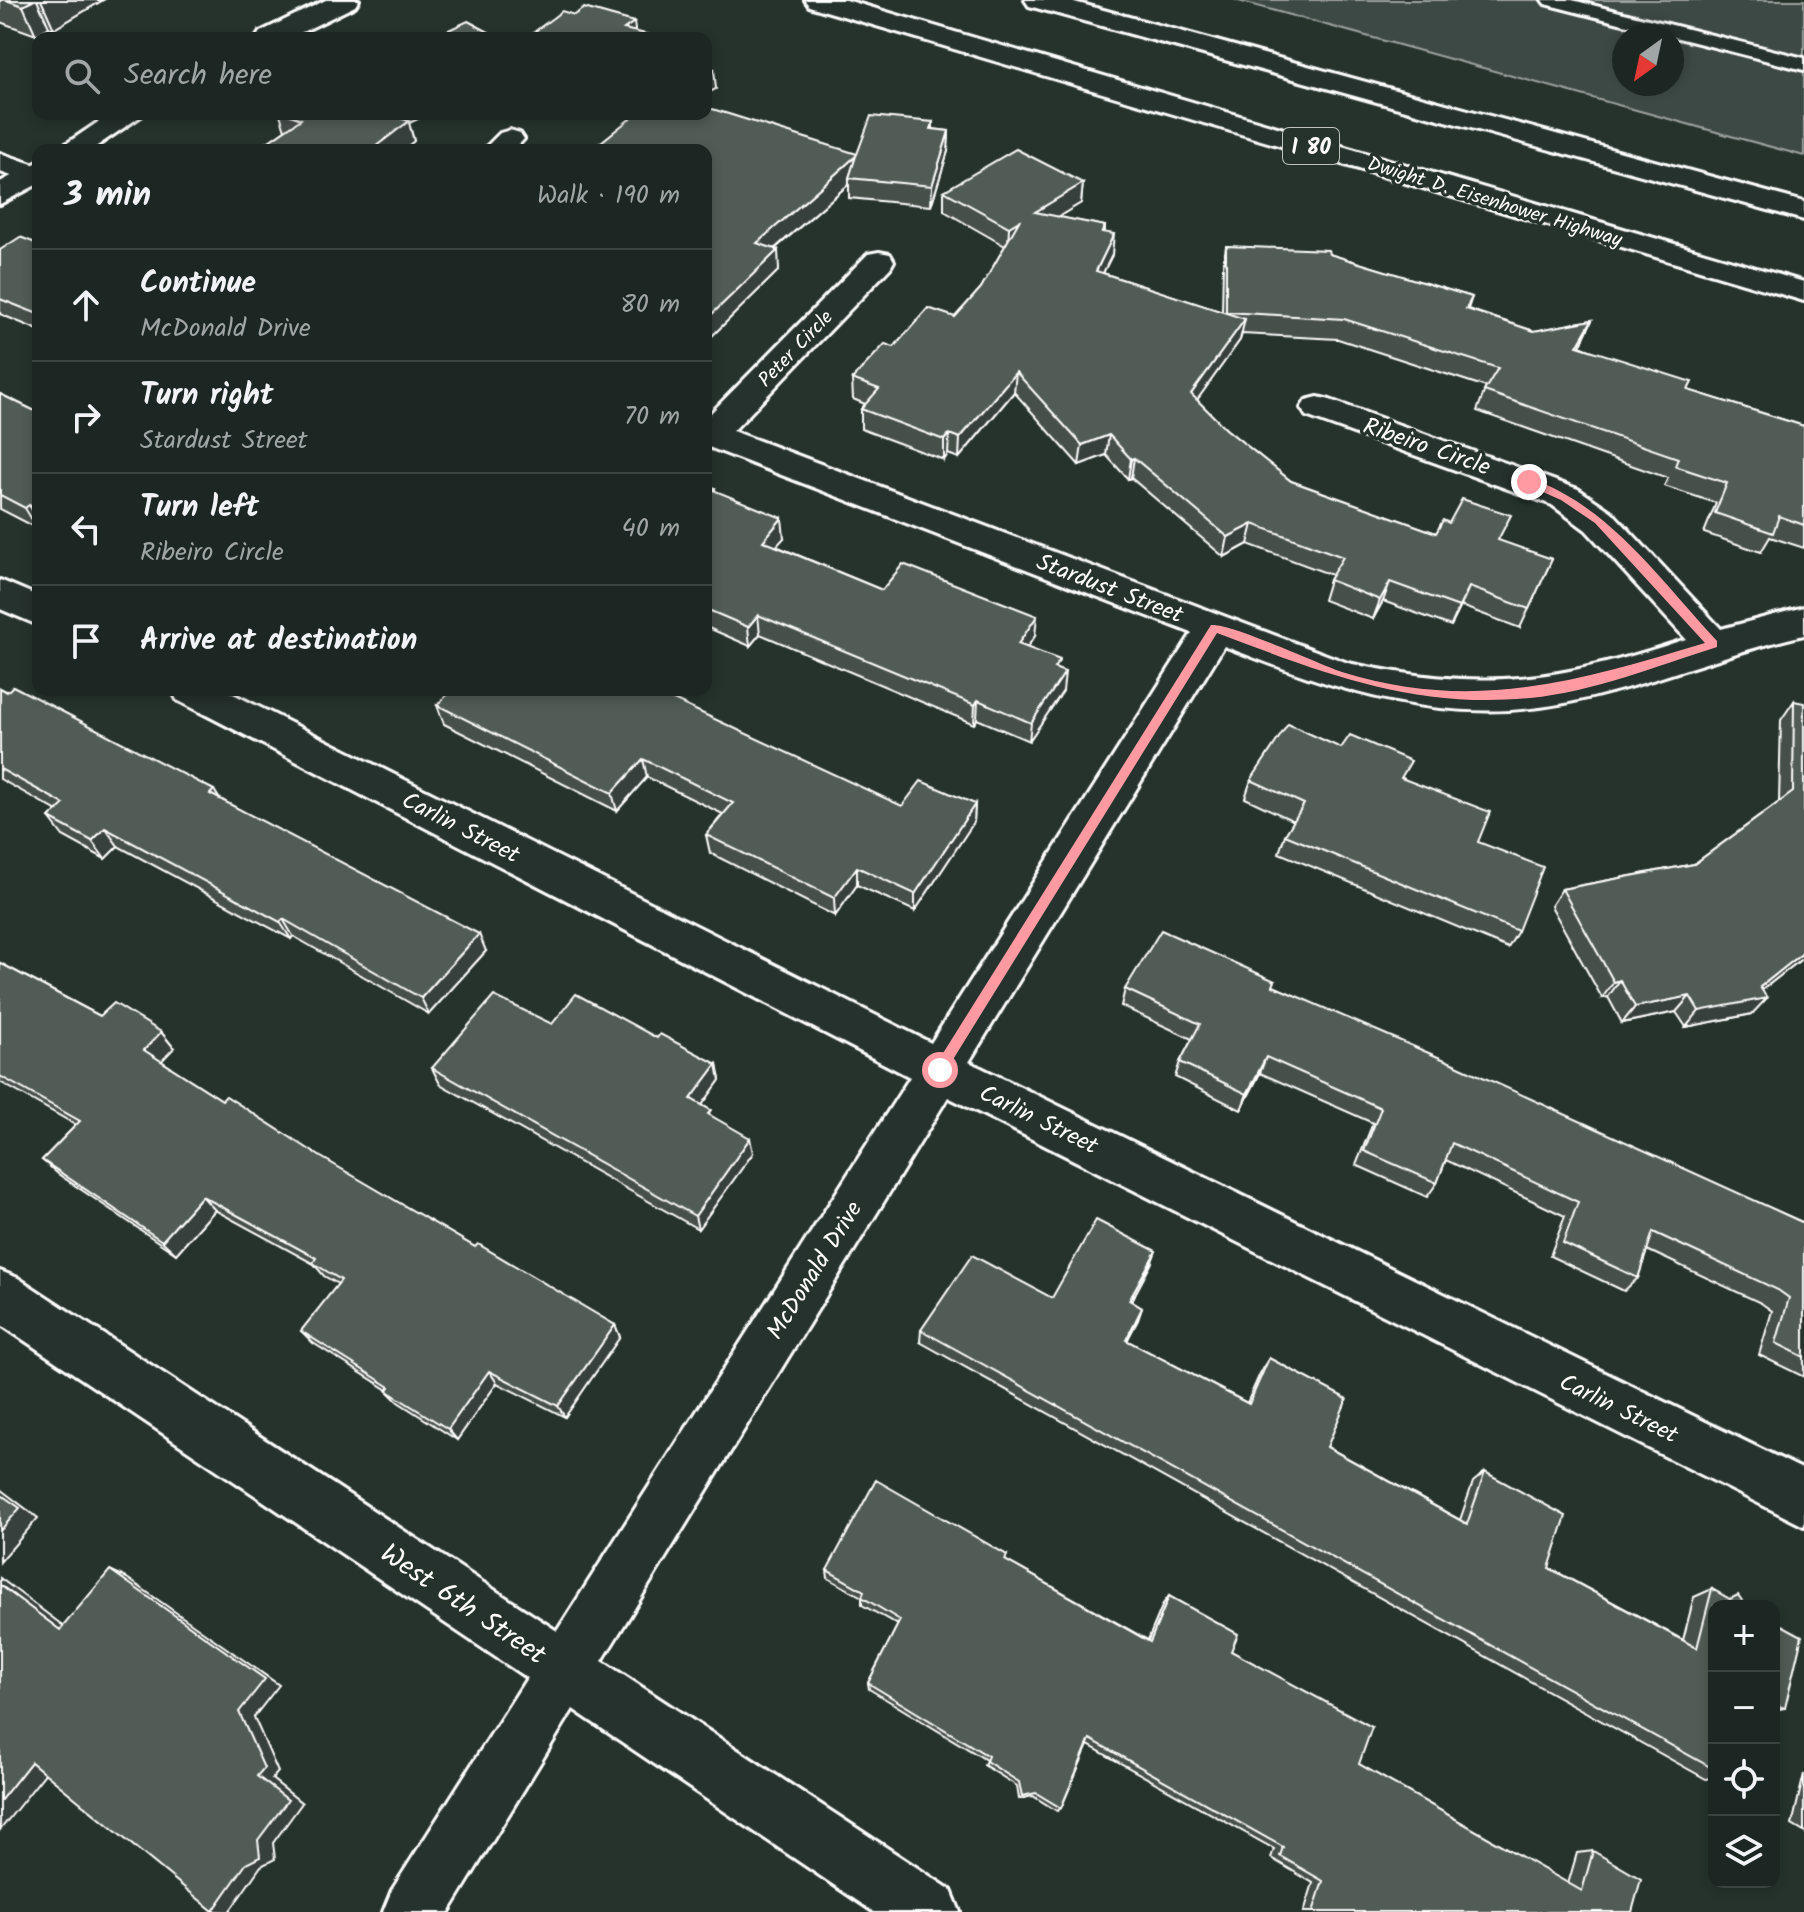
<!DOCTYPE html>
<meta charset="utf-8">
<style>
body{margin:0;font-family:Kalam,sans-serif;background:#252e2a;color:#f1f3f6}
.controls{position:absolute;right:24px;bottom:24px;display:grid;overflow:hidden;border-radius:16px;box-shadow:0 4px 12px #0003}
.controls button{width:72px;height:72px;display:grid;place-items:center;padding:0;border:0;border-bottom:2px solid #3a4340;background:#1c2622;color:#f1f3f6;font:40px sans-serif}
.compass{position:absolute;left:1612px;top:24px;width:72px;height:72px;border-radius:50%;background:#1c2622;box-shadow:0 4px 12px #0003;rotate:213deg}
.stop{position:absolute;width:24px;height:24px;margin:-18px;border:6px solid #ff9aa2;border-radius:50%;background:#fff}
.stop.end{background:#ff9aa2;border-color:#fff;box-shadow:0 2px 8px #0008}
.list{margin:0;padding:0;list-style:none}
h2{display:flex;justify-content:space-between;align-items:center;height:104px;margin:0;padding:0 32px;font-size:34px}
h2 small{font-size:26px;font-weight:400;color:#a0a5a5}
.list li{display:grid;grid-template-columns:52px 1fr auto;gap:24px;align-items:center;box-sizing:border-box;height:112px;padding:0 32px;border-top:2px solid #3a4340}
.list b{display:block;font-size:30px;white-space:nowrap}
.list p{margin:0;font-size:26px;white-space:nowrap;color:#a0a5a5}
.list em{font-size:26px;font-style:normal;color:#a0a5a5}
.icon{flex:none;width:44px;height:44px;fill:none;stroke:currentColor;stroke-width:2;stroke-linecap:round;stroke-linejoin:round}
.map{position:relative;flex:none;width:1804px;height:1912px;overflow:hidden}
.search{position:absolute;background:#1c2622;box-shadow:0 4px 12px #0003;left:32px;top:32px;width:680px;height:88px;display:flex;align-items:center;gap:20px;box-sizing:border-box;padding:0 28px;border-radius:16px;color:#a0a5a5;font-size:30px}
.panel{position:absolute;background:#1c2622;box-shadow:0 4px 12px #0003;left:32px;top:144px;width:680px;height:552px;border-radius:16px}
.map>svg:first-child{display:block}
.green{fill:#3e4944;stroke:#9ea4a2;stroke-width:2;fill-rule:evenodd}
.lines{fill:none;stroke-linecap:round;stroke-linejoin:round}
.lane-casing{stroke:#fff;stroke-width:6}
.street-casing{stroke:#fff;stroke-width:6}
.secondary-casing{stroke:#fff;stroke-width:6}
.highway-casing{stroke:#fff;stroke-width:6}
.lane{fill:#26332d;fill-rule:evenodd}
.street{fill:#26332d;fill-rule:evenodd}
.secondary{fill:#26332d;fill-rule:evenodd}
.highway{fill:#26332d;fill-rule:evenodd}
.wall{fill:#464f4b;stroke:#fff;stroke-width:2}
.shaded-wall{fill:#39403d;stroke:#fff;stroke-width:2}
.building{fill:#515c57;stroke:#fff;stroke-width:2}
.route{fill:#ff9aa2}
.labels{text-anchor:middle;stroke-width:7;stroke-linejoin:round;paint-order:stroke}
.far-street-label{font-size:20px;fill:#fff;stroke:#26332d}
.shield{fill:#26332d;stroke:#bec2c0;stroke-width:2}
.shield-label{font-size:22px;font-weight:bold;fill:#fff}
.street-label{font-size:24px;fill:#fff;stroke:#26332d}
.near-street-label{font-size:28px;fill:#fff;stroke:#26332d}
</style>
<div class="map">
<svg width="1804" height="1912" viewBox="0 0 1804 1912">
<rect width="100%" height="100%" fill="#26332d"/>
<filter id="ink" filterUnits="userSpaceOnUse"><feTurbulence type="fractalNoise" baseFrequency=".0125" numOctaves="2"/><feDisplacementMap in="SourceGraphic" scale="16" xChannelSelector="R" yChannelSelector="G"/><feConvolveMatrix kernelMatrix="1 2 1 2 8 2 1 2 1" color-interpolation-filters="sRGB"/></filter>
<g filter="url(#ink)">
<path class="green" d="M1235 0H1804V156ZM1624 36H1672V84H1624Z"/>
<g class="lines">
<g class="lane-casing">
<polygon id="lane" points="1542,0 1572,0 1804,58 1804,70 1545,4"/>
</g>
<g class="street-casing">
<g id="street">
<polygon points="510,130 520,133 524,139 514,150 483,150 500,133"/>
<polygon points="0,153 38,166 38,185 0,172"/>
<path d="M879 252 890 254 894 261 890 268 733 431 1348 663C1484 692 1556 682 1686 639L1586 530 1552 505 1306 416 1301 408 1306 400 1318 397 1330 400 1578 489 1612 512 1721 629 1804 607V635C1723 653 1646 687 1565 703 1441 727 1337 690 1224 646L969 1062 1804 1470V1526L948 1097 602 1661 951 1890 960 1912H874L573 1709 449 1912H383L392 1890 527 1678 0 1324V1271L18 1278 557 1631 910 1077 177 700 172 690H225L931 1043 1192 633 706 446V418L868 254Z"/>
<polygon points="0,580 38,596 38,625 0,609"/>
</g>
</g>
<g class="secondary-casing">
<g id="secondary">
<polygon points="326,0 359,0 355,6 290,38 256,38 260,32"/>
<polygon points="110,114 144,114 91,150 57,150"/>
<polygon points="38,162 38,184 0,204 0,182"/>
</g>
</g>
<g class="highway-casing">
<g id="highway">
<polygon points="805,0 846,0 1804,282 1804,301 809,6"/>
<polygon points="1025,0 1067,0 1804,202 1804,220 1029,6"/>
</g>
</g>
<use href="#lane" class="lane"/>
<use href="#street" class="street"/>
<use href="#secondary" class="secondary"/>
<use href="#highway" class="highway"/>
</g>
<g class="wall">
<polygon points="0,0 103,0 54,29 49,27 36,35 0,22"/>
<polygon points="280,114 428,114 409,123 414,141 403,150 256,150 285,130"/>
<polygon points="933,122 933,129 949,131 948,151 931,206 849,198 849,184 775,249 779,270 708,340 706,340 706,150 857,154"/>
<polygon points="1083,183 1081,203 1058,217 1105,226 1105,232 1112,255 1103,273 1222,312 1223,266 1226,246 1329,254 1472,297 1468,309 1534,331 1592,320 1580,346 1688,390 1804,426 1804,548 1770,537 1761,552 1704,533 1716,503 1664,486 1668,478 1477,411 1486,387 1338,339 1242,334 1240,340 1197,400 1226,429 1291,481 1436,533 1500,541 1552,559 1520,628 1461,606 1451,626 1383,601 1373,619 1323,600 1329,580 1332,575 1248,544 1224,557 1131,478 1128,479 1106,455 1079,465 1014,392 959,458 948,454 944,460 861,429 861,409 865,404 853,399 852,379 894,347 955,317 981,288 1005,246 944,211 944,191"/>
<polygon points="38,244 38,330 0,314 0,250"/>
<polygon points="0,394 37,412 38,411 37,528 0,509"/>
<polygon points="706,485 715,488 715,491 784,538 776,546 882,590 1035,636 1027,647 1058,670 1063,691 1029,741 977,719 974,724 760,634 750,646 706,627"/>
<polygon points="0,688 214,790 219,798 486,951 429,1014 293,936 291,939 118,846 105,859 63,836 49,818 57,811 0,779"/>
<polygon points="1794,701 1804,957 1762,990 1752,1014 1686,1027 1676,1012 1622,1023 1608,997 1602,998 1551,906 1562,889 1694,864 1779,802 1781,720"/>
<polygon points="437,705 902,806 975,804 974,822 915,911 857,885 835,916 710,853 706,835 723,814 647,777 617,811 444,724"/>
<polygon points="1403,778 1478,842 1518,931 1508,948 1279,853 1285,835 1294,821 1245,798 1251,780"/>
<polygon points="0,963 100,1016 161,1032 174,1048 161,1061 222,1100 475,1247 615,1325 620,1337 565,1417 497,1383 457,1440 398,1402 387,1391 388,1390 313,1343 301,1331 338,1284 324,1276 314,1264 215,1210 176,1254 58,1174 42,1160 76,1125 0,1082"/>
<polygon points="1273,986 1804,1223 1804,1377 1759,1355 1772,1311 1761,1303 1647,1250 1638,1278 1624,1291 1550,1256 1565,1216 1446,1160 1437,1183 1427,1197 1356,1165 1373,1123 1260,1073 1241,1110 1175,1077 1180,1062 1192,1039 1121,1006 1125,989"/>
<polygon points="552,1024 657,1038 717,1064 720,1080 702,1105 712,1117 753,1153 698,1229 440,1084 432,1068"/>
<polygon points="1151,1264 1131,1301 1142,1308 1127,1341 1247,1403 1262,1369 1269,1358 1327,1447 1460,1520 1473,1482 1485,1472 1549,1568 1683,1640 1694,1597 1712,1589 1714,1606 1714,1777 1706,1779 920,1342 921,1330 1052,1298"/>
<polygon points="1007,1555 1005,1560 1148,1640 1163,1604 1169,1596 1359,1764 1568,1884 1577,1853 1593,1851 1632,1912 1304,1912 1313,1883 1271,1858 1274,1849 1088,1745 1061,1808 1057,1811 1033,1796 1019,1799 1017,1786 984,1765 986,1760 869,1689 868,1683 898,1625 862,1605 862,1597 828,1578 827,1570"/>
<polygon points="1774,1621 1785,1708 1774,1710"/>
<polygon points="1804,1774 1804,1832 1792,1825"/>
</g>
<g class="shaded-wall">
<polygon points="34,0 37,0 49,27 36,35 23,6"/>
<polygon points="41,0 103,0 54,29"/>
<polygon points="634,22 636,38 624,29"/>
<polygon points="714,69 716,89 706,94 706,73"/>
<polygon points="384,114 428,114 409,123 414,141 403,150 371,150"/>
<polygon points="949,131 948,151 931,206 932,186"/>
<polygon points="856,156 849,178 849,184 758,263 757,243"/>
<polygon points="1083,183 1081,203 1033,232 1035,212"/>
<polygon points="1019,221 1008,247 1009,227"/>
<polygon points="1114,234 1112,255 1094,291 1096,271"/>
<polygon points="778,250 779,270 708,340 706,320"/>
<polygon points="1245,319 1240,340 1187,414 1191,394"/>
<polygon points="1592,320 1583,340 1569,366 1577,346"/>
<polygon points="1016,372 1014,392 959,458 960,438"/>
<polygon points="949,434 948,454 944,460 944,440"/>
<polygon points="1109,435 1106,455 1079,465 1082,445"/>
<polygon points="1134,458 1131,478 1128,479 1131,459"/>
<polygon points="29,505 38,520 37,528 25,508"/>
<polygon points="782,518 784,538 764,560 763,541"/>
<polygon points="1253,524 1248,544 1224,557 1228,537"/>
<polygon points="1390,582 1383,601 1373,619 1380,600"/>
<polygon points="1469,587 1461,606 1451,626 1459,607"/>
<polygon points="758,615 760,634 750,646 748,627"/>
<polygon points="1037,616 1035,636 1016,663 1018,644"/>
<polygon points="1065,672 1063,691 1029,741 1031,723"/>
<polygon points="978,700 977,719 974,724 975,705"/>
<polygon points="643,759 647,777 617,811 612,793"/>
<polygon points="975,804 974,822 915,911 915,894"/>
<polygon points="105,828 118,846 105,859 92,841"/>
<polygon points="857,867 857,885 835,916 834,898"/>
<polygon points="283,919 293,936 291,939 280,922"/>
<polygon points="479,934 486,951 429,1014 421,998"/>
<polygon points="1804,952 1804,957 1748,1001 1767,998 1752,1014 1686,1027 1699,1011 1760,987"/>
<polygon points="1620,980 1608,997 1602,998 1614,982"/>
<polygon points="1690,996 1676,1012 1622,1023 1635,1007"/>
<polygon points="161,1032 174,1048 157,1066 144,1050"/>
<polygon points="1266,1057 1260,1073 1241,1110 1247,1094"/>
<polygon points="717,1064 720,1080 695,1115 691,1099"/>
<polygon points="750,1138 753,1153 698,1229 695,1216"/>
<polygon points="202,1196 215,1210 176,1254 162,1241"/>
<polygon points="1156,1251 1151,1264 1125,1313 1129,1300"/>
<polygon points="1142,1308 1138,1320 1121,1352 1126,1340"/>
<polygon points="615,1325 620,1337 565,1417 558,1406"/>
<polygon points="489,1371 497,1383 457,1440 448,1429"/>
<polygon points="0,1489 38,1518 0,1562"/>
<polygon points="110,1570 127,1578 279,1685 254,1717 278,1772 272,1779 302,1803 273,1843 275,1859 261,1866 229,1912 213,1911 258,1840 257,1776 239,1712"/>
<polygon points="0,1578 78,1637 60,1630 0,1585"/>
<polygon points="31,1762 51,1766 0,1830 0,1801"/>
</g>
<g class="building">
<polygon points="6,0 34,0 23,6"/>
<polygon points="584,8 634,22 624,29 650,35 655,38 526,38 562,11 574,15"/>
<polygon points="468,21 500,38 431,38"/>
<polygon points="706,65 714,69 706,73"/>
<polygon points="706,107 857,154 871,116 933,122 931,129 949,131 932,186 849,178 856,156 757,243 778,250 706,320 706,150 591,150 636,114 706,114"/>
<polygon points="288,114 387,114 409,121 371,150 256,150 301,119"/>
<polygon points="1016,149 1083,183 1035,212 1105,226 1102,232 1114,234 1096,271 1245,319 1191,394 1226,429 1291,481 1436,533 1443,520 1449,523 1462,499 1511,515 1498,540 1552,559 1529,609 1469,587 1459,607 1390,582 1380,600 1329,580 1343,557 1253,524 1228,537 1134,458 1131,459 1109,435 1082,445 1016,372 960,438 949,434 944,440 861,409 879,389 852,379 885,344 894,347 928,308 955,317 981,288 1019,221 1009,227 944,191"/>
<polygon points="20,237 38,244 38,314 0,299 0,250"/>
<polygon points="1226,246 1328,250 1329,254 1472,297 1466,309 1534,331 1592,320 1577,346 1692,382 1688,390 1804,426 1804,525 1779,516 1773,533 1715,513 1727,483 1675,466 1678,458 1484,391 1498,368 1344,319 1226,312"/>
<polygon points="0,394 37,412 38,411 38,510 29,505 25,508 0,495"/>
<polygon points="706,485 715,488 713,490 782,518 763,541 882,590 903,564 1037,616 1018,644 1060,660 1054,668 1065,672 1031,723 978,700 975,705 758,615 748,627 706,609"/>
<polygon points="13,686 214,790 210,794 479,934 421,998 283,919 280,922 105,828 92,841 49,818 64,804 0,769 0,688 7,692"/>
<polygon points="452,690 652,690 902,806 921,781 975,804 915,894 857,867 834,898 706,835 733,803 643,759 612,793 437,705"/>
<polygon points="1794,701 1804,703 1804,952 1760,987 1767,998 1699,1011 1690,996 1635,1007 1620,980 1614,982 1562,889 1694,864 1793,792"/>
<polygon points="1288,724 1341,748 1350,735 1411,761 1401,778 1490,812 1478,842 1543,867 1518,931 1285,835 1304,804 1251,780"/>
<polygon points="1161,930 1275,981 1273,986 1452,1063 1804,1223 1804,1357 1776,1343 1789,1298 1778,1290 1653,1232 1638,1278 1563,1243 1578,1202 1452,1143 1437,1183 1364,1151 1381,1108 1266,1057 1247,1094 1180,1062 1200,1024 1125,989"/>
<polygon points="0,963 100,1016 114,1003 161,1032 144,1050 222,1100 226,1096 321,1157 475,1247 478,1244 615,1325 558,1406 489,1371 448,1429 387,1391 390,1387 301,1331 341,1280 313,1263 316,1258 202,1196 162,1241 42,1160 80,1121 0,1076"/>
<polygon points="576,994 657,1038 660,1034 717,1064 691,1099 711,1110 708,1114 750,1138 695,1216 432,1068 494,996 552,1024"/>
<polygon points="1096,1220 1156,1251 1129,1300 1142,1308 1126,1340 1249,1404 1269,1358 1347,1399 1327,1447 1467,1524 1485,1472 1566,1516 1549,1568 1697,1648 1712,1589 1730,1599 1738,1595 1746,1606 1714,1606 1714,1769 921,1330 972,1255 1052,1298"/>
<polygon points="876,1480 1007,1555 1005,1560 1150,1642 1169,1596 1238,1634 1231,1651 1372,1727 1359,1764 1582,1891 1593,1851 1641,1879 1632,1912 1313,1912 1323,1881 1280,1856 1283,1847 1090,1739 1061,1808 1036,1793 1022,1796 1019,1782 986,1761 988,1756 868,1683 900,1620 862,1597 864,1591 827,1570"/>
<polygon points="0,1494 20,1508 0,1531"/>
<polygon points="110,1570 265,1679 239,1712 264,1768 257,1776 288,1800 258,1840 260,1857 246,1864 213,1911 31,1762 0,1801 0,1585 60,1630"/>
<polygon points="1774,1621 1802,1636 1785,1708 1774,1705"/>
</g>
</g>
<path class="route" d="M1529 478C1609 505 1661 581 1717 641V647C1656 666 1593 692 1530 698 1413 709 1323 673 1217 633L944 1074H935V1066L1211 625C1231 623 1316 663 1342 672 1474 713 1579 681 1705 643L1595 523 1561 500 1525 484Z"/>
<g class="labels">
<g class="far-street-label">
<text transform="translate(1495 201) rotate(17)" y="7">Dwight D. Eisenhower Highway</text>
<text transform="translate(795 348) rotate(-46)" y="7">Peter Circle</text>
</g>
<rect class="shield" x="1283" y="128" width="56" height="36" rx="6"/>
<g class="shield-label">
<text x="1311" y="154">I 80</text>
</g>
<g class="street-label">
<text transform="translate(1427 446) rotate(19)" y="8">Ribeiro Circle</text>
<text transform="translate(1110 588) rotate(21)" y="8">Stardust Street</text>
<text transform="translate(461 827) rotate(27)" y="8">Carlin Street</text>
<text transform="translate(1039 1119) rotate(26)" y="8">Carlin Street</text>
<text transform="translate(814 1270) rotate(-58)" y="8">McDonald Drive</text>
<text transform="translate(1619 1408) rotate(26)" y="8">Carlin Street</text>
</g>
<g class="near-street-label">
<text transform="translate(464 1603) rotate(34)" y="10">West 6th Street</text>
</g>
</g>
</svg>
<div class="controls">
<button>+</button>
<button>−</button>
<button><svg class="icon" aria-label="locate" viewBox="0 0 24 24"><circle cx="12" cy="12" r="6"/><path d="M12 2v4M12 18v4M2 12h4M18 12h4"/></svg></button>
<button><svg class="icon" aria-label="layers" viewBox="0 0 24 24"><path d="M12 4l9 5-9 5-9-5zM3 14l9 5 9-5"/></svg></button>
</div>
<svg class="compass" viewBox="-18 -18 36 36"><path d="M0-13l5 13h-10z" fill="#e53935"/><path d="M0 13l5-13h-10z" fill="#a0a5a5"/></svg>
<div class="stop" style="left:940px;top:1070px"></div>
<div class="stop end" style="left:1529px;top:482px"></div>
<div class="search"><svg class="icon" aria-label="search" viewBox="0 0 24 24"><circle cx="10" cy="10" r="6"/><path d="M15 15l6 6"/></svg>Search here</div>
<section class="panel">
<h2>3 min<small>Walk · 190 m</small></h2>
<ul class="list">
<li><svg class="icon" aria-label="ahead" viewBox="0 0 24 24"><path d="M12 20V5M6 11l6-6 6 6"/></svg><div><b>Continue</b><p>McDonald Drive</p></div><em>80 m</em></li>
<li><svg class="icon" aria-label="right" viewBox="0 0 24 24"><path d="M7 20v-9h11M14 6l5 5-5 5"/></svg><div><b>Turn right</b><p>Stardust Street</p></div><em>70 m</em></li>
<li><svg class="icon" aria-label="left" viewBox="0 0 24 24"><path d="M17 20v-9H6M10 6l-5 5 5 5"/></svg><div><b>Turn left</b><p>Ribeiro Circle</p></div><em>40 m</em></li>
<li><svg class="icon" aria-label="arrive" viewBox="0 0 24 24"><path d="M6 21V4h12l-3 4 3 4H6"/></svg><div><b>Arrive at destination</b></div></li>
</ul>
</section>
</div>
